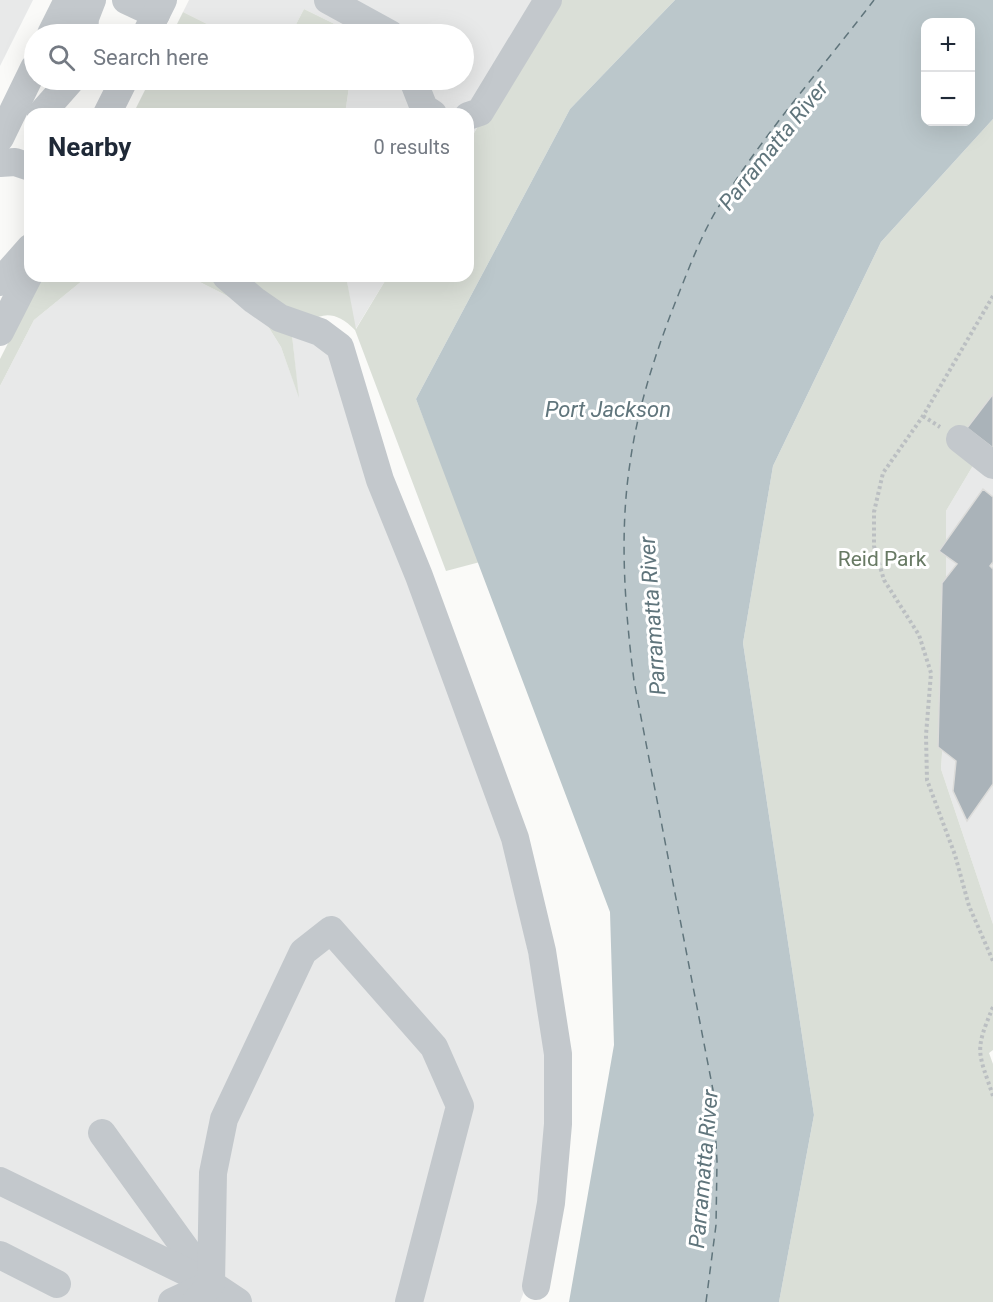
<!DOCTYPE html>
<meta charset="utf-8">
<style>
body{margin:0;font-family:Roboto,sans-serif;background:#f2f2f3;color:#1f2937}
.controls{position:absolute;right:18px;top:18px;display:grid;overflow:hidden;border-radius:12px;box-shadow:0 6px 24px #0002}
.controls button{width:54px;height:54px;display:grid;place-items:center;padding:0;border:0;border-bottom:2px solid #e0e1e3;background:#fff;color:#1f2937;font:30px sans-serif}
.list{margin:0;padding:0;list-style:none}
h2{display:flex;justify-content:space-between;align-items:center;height:78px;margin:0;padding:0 24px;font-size:26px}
h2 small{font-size:20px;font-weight:400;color:#747a83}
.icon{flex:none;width:33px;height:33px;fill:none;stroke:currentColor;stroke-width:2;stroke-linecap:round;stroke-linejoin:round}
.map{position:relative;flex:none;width:993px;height:1302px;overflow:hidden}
.search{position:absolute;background:#fff;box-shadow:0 6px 24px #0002;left:24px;top:24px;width:450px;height:66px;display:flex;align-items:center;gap:15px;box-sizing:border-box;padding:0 21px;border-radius:33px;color:#747a83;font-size:22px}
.panel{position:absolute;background:#fff;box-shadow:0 6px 24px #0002;left:24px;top:108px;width:450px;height:174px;border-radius:18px}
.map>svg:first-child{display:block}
.built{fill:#e8e9e9}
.green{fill:#dadfd7}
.water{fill:#bbc7cb;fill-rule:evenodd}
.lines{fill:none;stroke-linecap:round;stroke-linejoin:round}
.ferry{stroke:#60757c;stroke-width:1.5;stroke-dasharray:8 6;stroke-linecap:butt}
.building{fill:#aab3b9;stroke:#dcdcda;stroke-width:1.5}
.path{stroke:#bbbfc2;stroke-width:4;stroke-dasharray:3 3;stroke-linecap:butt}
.minor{stroke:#c3c8cc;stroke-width:28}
.labels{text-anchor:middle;stroke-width:6;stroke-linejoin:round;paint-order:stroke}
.park-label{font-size:21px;fill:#687a64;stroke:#fff}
.water-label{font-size:22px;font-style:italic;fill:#60757c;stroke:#fff}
</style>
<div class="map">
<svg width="993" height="1302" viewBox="0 0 993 1302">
<rect width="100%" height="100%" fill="#fafaf8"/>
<g class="built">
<polygon points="0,0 33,0 0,66"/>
<polygon points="189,0 554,0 468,143 468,114 345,114 350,80 464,80 464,34 355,34 304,9 291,34 227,34 183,12"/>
<polygon points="88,276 188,276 259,312 281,347 298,394 292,335 331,350 508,855 551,1064 550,1154 529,1279 520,1302 0,1302 0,386 34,320"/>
<polygon points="346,276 388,276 355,330"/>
<polygon points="993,432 993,924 941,769 946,693 946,511"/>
</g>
<g class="green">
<path d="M554 0H675L570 109 416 399 480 562 446 571 355 330C331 305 314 315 292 335L299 398 281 347 259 312 188 276H346L356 329 388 276H468V143Z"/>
<polygon points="304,9 355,34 291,34"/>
<polygon points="183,12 227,34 172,34"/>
<polygon points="150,80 350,80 345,114 133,114"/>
<polygon points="993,119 993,432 946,511 946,693 941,769 993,924 993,1050 989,1053 993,1064 993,1302 779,1302 814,1115 743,643 773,466 881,242"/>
<polygon points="42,276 88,276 34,320 0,386 0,359"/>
</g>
<path class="water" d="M675 0H993V119L881 242 773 466 743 643 814 1115 779 1302H569L614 1045 610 912 416 399 570 109ZM926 22H970V122H926Z"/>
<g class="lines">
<path class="ferry" d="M706 1302 716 1225 717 1161 713 1090 634 681C625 609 619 535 630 463 638 406 656 351 677 298 690 266 702 232 721 203 766 131 823 67 874 0"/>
</g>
<g class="building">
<polygon points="993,394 993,448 967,428"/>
<polygon points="983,489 993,497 993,562 990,566 993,569 993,784 967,821 953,791 956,761 938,747 942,583 957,564 939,551"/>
</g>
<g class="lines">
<g class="path">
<polyline points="993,296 923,416 883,473 874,512 874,546 884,580 919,635 931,673 926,735 927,780 955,855 969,906 993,961"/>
<polyline points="923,416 940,427"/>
<path d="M993 1007C974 1052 978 1051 993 1096"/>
</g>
<g class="minor">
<polyline points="126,0 156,14"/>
<polyline points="328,0 390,34"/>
<polyline points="51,34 68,0"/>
<polyline points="84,34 85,18 92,0"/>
<polyline points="146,34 163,0"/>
<polyline points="413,80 424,108 433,114"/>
<polyline points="41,114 71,80"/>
<polyline points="107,114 124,80"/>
<polyline points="468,116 480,112 548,0"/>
<polyline points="0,138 34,68"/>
<polyline points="0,163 15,162 30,167"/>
<polyline points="226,276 254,300 280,318 320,332 340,347 380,480 419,576 515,838 542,951 558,1054 558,1124 551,1203 536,1286"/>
<polyline points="0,282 30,248"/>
<polyline points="0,332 30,273"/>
<polyline points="960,439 993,465"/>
<polyline points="102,1133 208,1280"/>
<polyline points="0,1181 211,1284 238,1302"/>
<polyline points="0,1255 57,1284"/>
<polyline points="172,1302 211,1284"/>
<polyline points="196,1302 211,1284 213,1173 224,1119 303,952 331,930 434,1047 460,1106 409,1302"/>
</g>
</g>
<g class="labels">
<g class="park-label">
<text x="882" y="566">Reid Park</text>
</g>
<g class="water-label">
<text transform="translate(773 145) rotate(-51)" y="8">Parramatta River</text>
<text x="608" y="417">Port Jackson</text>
<text transform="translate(652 616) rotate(-94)" y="8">Parramatta River</text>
<text transform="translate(703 1169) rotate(-85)" y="8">Parramatta River</text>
</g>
</g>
</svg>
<div class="controls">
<button>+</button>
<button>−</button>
</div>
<div class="search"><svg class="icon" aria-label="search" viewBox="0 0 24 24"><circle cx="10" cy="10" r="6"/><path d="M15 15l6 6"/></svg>Search here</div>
<section class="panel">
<h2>Nearby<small>0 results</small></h2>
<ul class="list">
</ul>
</section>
</div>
